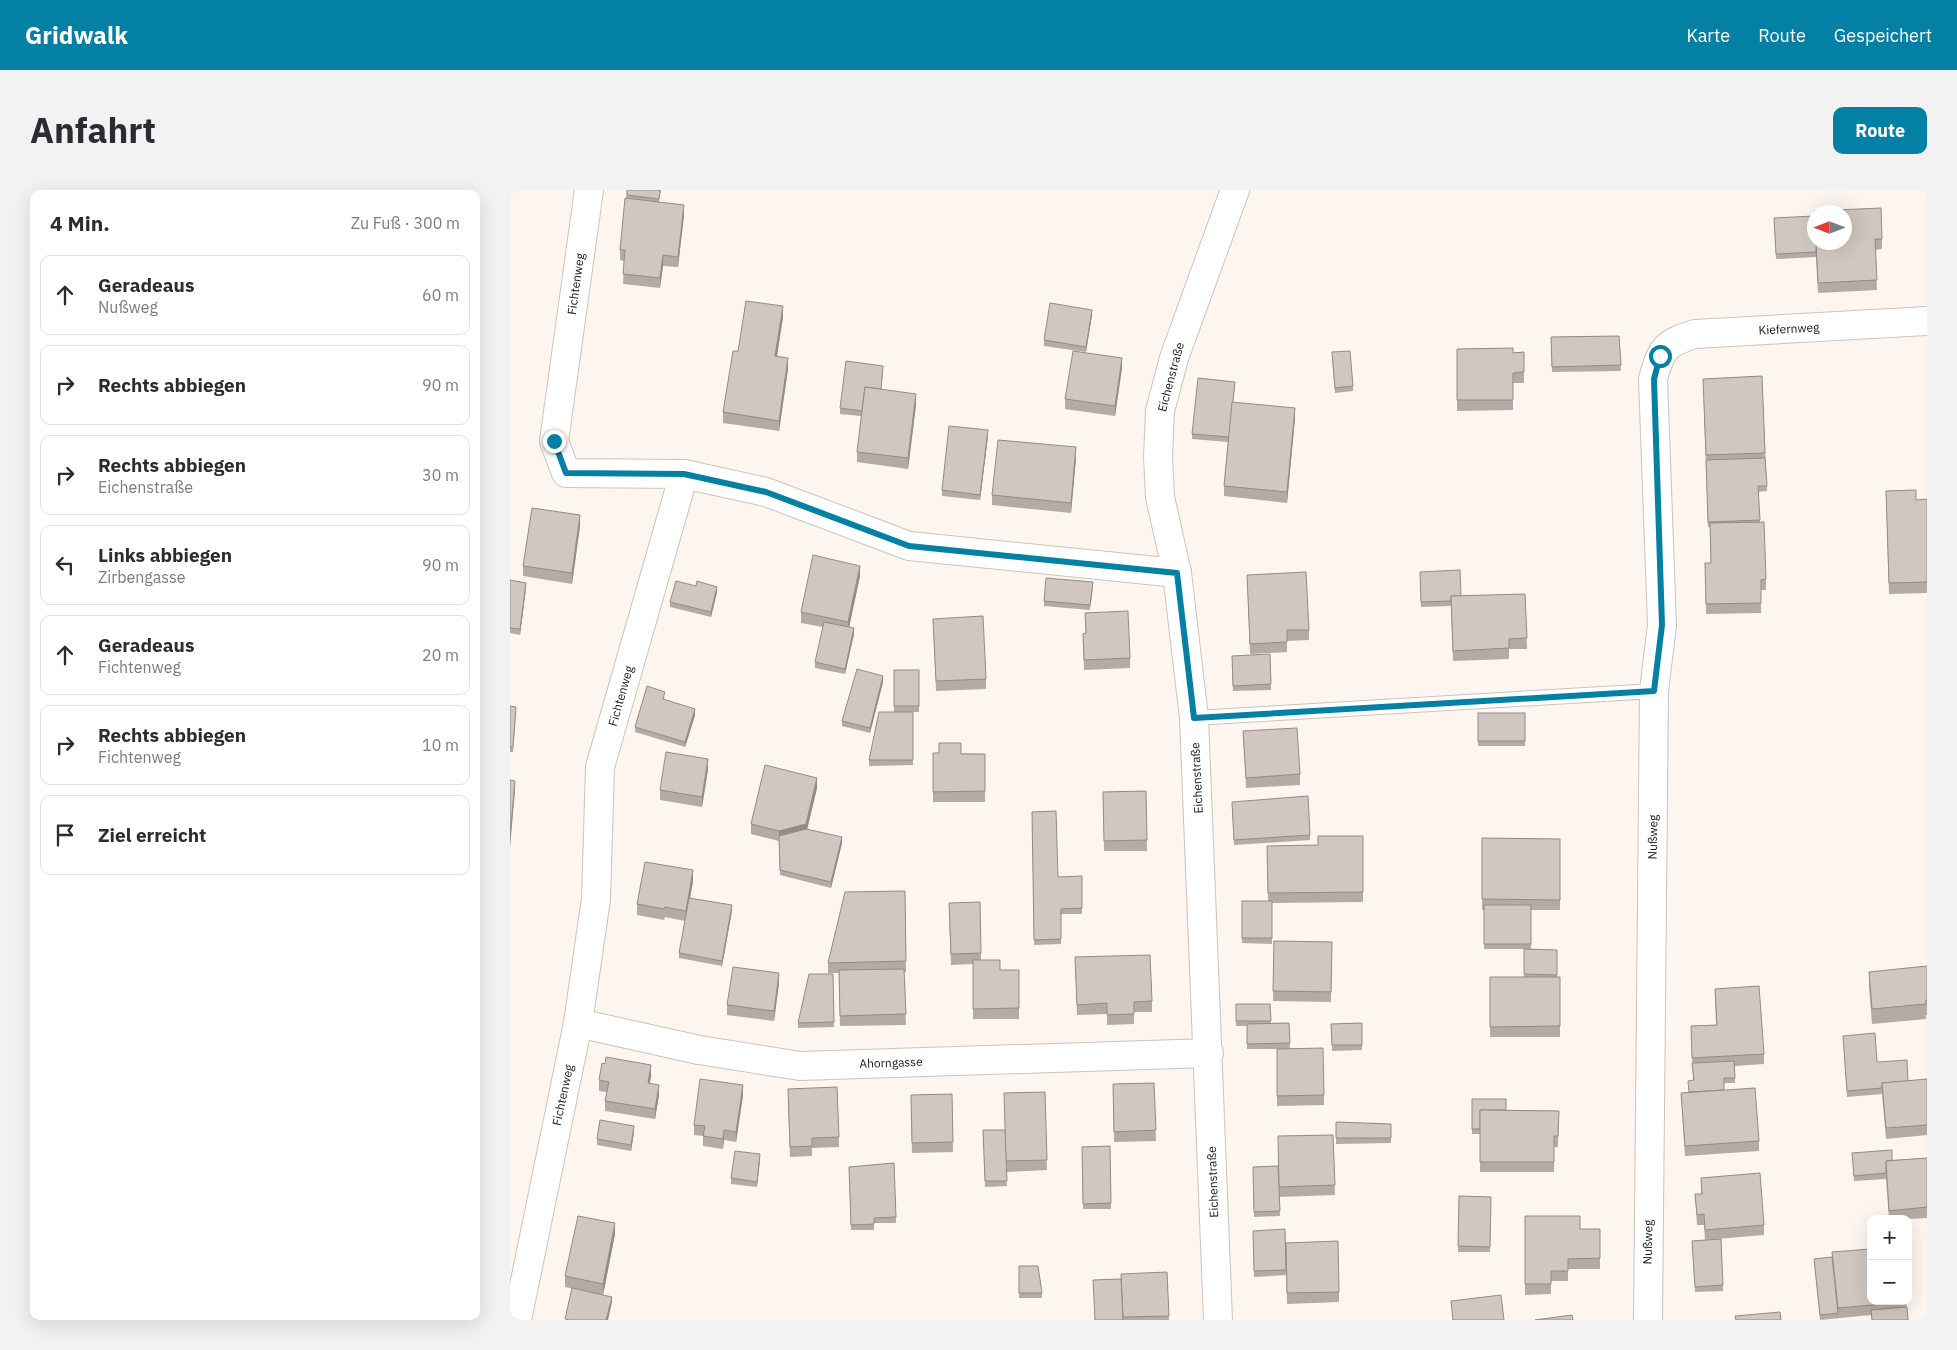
<!DOCTYPE html>
<html lang="de">
<meta charset="utf-8">
<style>
body{margin:0;font-family:"IBM Plex Sans",sans-serif;background:#f2f2f3;color:#2b2b33}
.controls{position:absolute;right:15px;bottom:15px;display:grid;overflow:hidden;border-radius:10px;box-shadow:0 5px 20px #0002}
.controls button{width:45px;height:45px;display:grid;place-items:center;padding:0;border:0;border-bottom:1px solid #e1e1e2;background:#fff;color:#2b2b33;font:25px sans-serif}
.compass{position:absolute;left:1297px;top:15px;width:45px;height:45px;border-radius:50%;background:#fff;box-shadow:0 5px 20px #0002;rotate:270deg}
.stop{position:absolute;width:15px;height:15px;margin:-11px;border:4px solid #0480a5;border-radius:50%;background:#fff}
.stop.end{background:#0480a5;border-color:#fff;box-shadow:0 1px 5px #0008}
.list{margin:0;padding:0;list-style:none}
h2{display:flex;justify-content:space-between;align-items:center;height:65px;margin:0;padding:0 20px;font-size:21px}
h2 small{font-size:16px;font-weight:400;color:#7c7c81}
.list li{display:grid;grid-template-columns:32px 1fr auto;gap:15px;align-items:center;box-sizing:border-box;height:80px;margin:0 10px 10px;padding:0 10px;border:1px solid #e1e1e2;border-radius:10px}
.list b{display:block;font-size:19px;white-space:nowrap}
.list p{margin:0;font-size:16px;white-space:nowrap;color:#7c7c81}
.list em{font-size:16px;font-style:normal;color:#7c7c81}
.icon{flex:none;width:28px;height:28px;fill:none;stroke:currentColor;stroke-width:2;stroke-linecap:round;stroke-linejoin:round}
.map{position:relative;flex:none;width:1417px;height:1130px;overflow:hidden;border-radius:10px}
header{display:flex;align-items:center;gap:30px;box-sizing:border-box;height:70px;padding:0 25px;background:#0480a5;color:#fff}
header strong{font-size:24px}
nav{display:flex;gap:28px;margin-inline-start:auto;font-size:18px}
.intro{display:flex;align-items:center;justify-content:space-between;box-sizing:border-box;height:120px;padding:0 30px}
h1{margin:0;font-size:35px}
.button{padding:12px 22px;border-radius:10px;background:#0480a5;color:#fff;font-size:18px;font-weight:700}
main{display:flex;gap:30px;padding:0 30px}
aside{flex:1;background:#fff;border-radius:10px;box-shadow:0 5px 20px #0002}
.map>svg:first-child{display:block}
.lines{fill:none;stroke-linecap:round;stroke-linejoin:round}
.lane-casing{stroke:#cdc3bc;stroke-width:16}
.street-casing{stroke:#cdc3bc;stroke-width:30}
.lane{stroke:#fff;stroke-width:14}
.street{stroke:#fff;stroke-width:28}
.wall{fill:#b4aba5}
.shaded-wall{fill:#928b86}
.building{fill:#d1c7c0;stroke:#928b86}
.route{stroke:#0480a5;stroke-width:6}
.labels{text-anchor:middle;stroke-width:4;stroke-linejoin:round;paint-order:stroke}
.street-label{font-size:12px;fill:#191513;stroke:#fff}
</style>
<header>
<strong>Gridwalk</strong>
<nav><a>Karte</a><a>Route</a><a>Gespeichert</a></nav>
</header>
<div class="intro"><h1>Anfahrt</h1><a class="button">Route</a></div>
<main>
<aside>
<h2>4 Min.<small>Zu Fuß · 300 m</small></h2>
<ul class="list">
<li><svg class="icon" aria-label="ahead" viewBox="0 0 24 24"><path d="M12 20V5M6 11l6-6 6 6"/></svg><div><b>Geradeaus</b><p>Nußweg</p></div><em>60 m</em></li>
<li><svg class="icon" aria-label="right" viewBox="0 0 24 24"><path d="M7 20v-9h11M14 6l5 5-5 5"/></svg><div><b>Rechts abbiegen</b></div><em>90 m</em></li>
<li><svg class="icon" aria-label="right" viewBox="0 0 24 24"><path d="M7 20v-9h11M14 6l5 5-5 5"/></svg><div><b>Rechts abbiegen</b><p>Eichenstraße</p></div><em>30 m</em></li>
<li><svg class="icon" aria-label="left" viewBox="0 0 24 24"><path d="M17 20v-9H6M10 6l-5 5 5 5"/></svg><div><b>Links abbiegen</b><p>Zirbengasse</p></div><em>90 m</em></li>
<li><svg class="icon" aria-label="ahead" viewBox="0 0 24 24"><path d="M12 20V5M6 11l6-6 6 6"/></svg><div><b>Geradeaus</b><p>Fichtenweg</p></div><em>20 m</em></li>
<li><svg class="icon" aria-label="right" viewBox="0 0 24 24"><path d="M7 20v-9h11M14 6l5 5-5 5"/></svg><div><b>Rechts abbiegen</b><p>Fichtenweg</p></div><em>10 m</em></li>
<li><svg class="icon" aria-label="arrive" viewBox="0 0 24 24"><path d="M6 21V4h12l-3 4 3 4H6"/></svg><div><b>Ziel erreicht</b></div></li>
</ul>
</aside>
<div class="map">
<svg width="1417" height="1130" viewBox="0 0 1417 1130">
<rect width="100%" height="100%" fill="#fdf5ef"/>
<g class="lines">
<g class="lane-casing">
<polyline id="lane" points="684,528 1144,501"/>
</g>
<g class="street-casing">
<g id="street">
<polyline points="174,284 256,302 399,356 667,383"/>
<polyline points="68,833 189,860 290,876 699,863"/>
<polyline points="7,1130 68,833 86,709 90,577 174,284 56,283 44,251 79,0"/>
<polyline points="708,1130 684,528 667,383 650,307 648,267 650,221 664,168 725,0"/>
<path d="M1138 1130 1144 501 1152 435 1143 189C1151 159 1155 153 1185 144L1417 131"/>
</g>
</g>
<use href="#lane" class="lane"/>
<use href="#street" class="street"/>
</g>
<g class="wall">
<polygon points="117,0 151,0 149,12 174,25 168,77 153,76 150,98 113,94 114,71 110,70 110,60"/>
<polygon points="1264,28 1372,49 1372,59 1365,60 1367,100 1308,103 1306,67 1266,69"/>
<polygon points="582,125 576,162 534,156 534,150"/>
<polygon points="273,127 267,167 278,179 269,241 213,233 213,222 228,161"/>
<polygon points="1109,146 1111,181 1042,182 1041,147"/>
<polygon points="947,159 1003,163 1014,162 1014,193 1003,193 1003,220 947,221"/>
<polygon points="822,168 843,196 843,201 825,203"/>
<polygon points="612,178 605,226 555,219 555,209"/>
<polygon points="373,182 371,199 406,215 398,279 347,272 347,262 351,226 330,224 330,218"/>
<polygon points="1252,186 1257,301 1248,302 1250,332 1256,389 1256,400 1251,400 1251,423 1196,424 1195,373 1201,373 1200,337 1198,337 1193,189"/>
<polygon points="725,197 723,212 785,228 777,313 714,306 714,296 718,252 682,249 682,244"/>
<polygon points="478,246 470,310 432,306 432,300"/>
<polygon points="566,268 561,323 482,315 482,305"/>
<polygon points="1376,301 1406,310 1417,309 1417,403 1379,404"/>
<polygon points="70,336 62,394 13,386 13,376"/>
<polygon points="910,382 951,406 1015,404 1017,459 999,459 999,469 943,471 941,416 911,417"/>
<polygon points="737,385 799,440 799,450 777,451 777,462 740,464"/>
<polygon points="350,386 339,437 344,444 335,484 305,478 305,472 313,437 291,433 291,422"/>
<polygon points="0,390 16,398 10,445 0,443"/>
<polygon points="583,398 580,420 534,416 534,411"/>
<polygon points="207,402 201,427 160,417 160,412"/>
<polygon points="575,423 620,468 620,478 574,480 573,444 576,443"/>
<polygon points="423,429 476,489 476,499 426,501"/>
<polygon points="760,464 761,500 723,501 722,466"/>
<rect x="384" y="480" width="25" height="42"/>
<polygon points="373,492 360,543 332,536 332,531"/>
<polygon points="155,507 154,510 185,525 175,557 125,542 125,537"/>
<polygon points="0,516 6,522 3,562 0,562"/>
<polygon points="403,522 403,575 359,576 359,570"/>
<rect x="968" y="523" width="47" height="33"/>
<polygon points="733,541 790,584 790,595 736,598"/>
<polygon points="423,563 475,564 475,612 423,612"/>
<polygon points="198,579 192,617 150,610 150,600"/>
<polygon points="307,598 297,639 332,653 321,698 270,685 269,651 241,644 241,634"/>
<polygon points="636,601 637,661 594,661 593,602"/>
<polygon points="722,617 800,645 800,650 724,655"/>
<polygon points="522,622 548,687 572,686 572,724 551,724 551,754 524,755"/>
<polygon points="853,646 853,712 762,713 762,754 732,753 732,711 758,711 757,656 808,655"/>
<polygon points="972,648 1050,649 1050,720 1021,720 1021,759 1047,760 1047,787 1050,787 1050,847 980,847 980,787 1014,787 1014,759 974,759 974,720 972,720"/>
<polygon points="183,691 180,708 222,721 212,776 169,768 169,763 175,731 155,727 154,730 127,725 127,714"/>
<polygon points="395,701 396,782 394,782 396,835 330,836 329,783 318,783 318,773"/>
<polygon points="470,712 471,770 490,780 509,780 509,829 463,829 463,774 441,775 439,723"/>
<polygon points="764,751 822,752 821,812 763,811"/>
<polygon points="565,767 642,811 642,822 624,822 624,834 597,835 597,824 567,825"/>
<polygon points="1417,776 1417,825 1416,825 1416,829 1362,834 1359,797 1359,782"/>
<polygon points="323,784 324,837 288,838 288,833"/>
<polygon points="269,793 264,831 217,825 217,815"/>
<polygon points="1205,799 1254,864 1254,874 1225,876 1225,893 1214,893 1214,900 1249,951 1249,961 1175,966 1171,903 1179,902 1183,890 1181,836 1206,835"/>
<polygon points="726,814 760,814 761,833 779,833 780,858 814,905 814,915 767,916 767,859 737,859 737,836 726,836"/>
<polygon points="852,833 852,860 822,861 821,834"/>
<polygon points="1333,846 1367,872 1398,891 1417,889 1417,945 1376,949 1372,904 1337,907"/>
<polygon points="141,886 139,893 149,905 145,929 95,921 95,911 97,902 89,901 89,890"/>
<polygon points="644,893 646,951 604,952 603,894"/>
<polygon points="535,902 537,980 496,982 497,996 475,997 473,940 495,940"/>
<polygon points="442,904 443,962 402,963 401,905"/>
<polygon points="233,905 226,952 214,950 213,959 193,956 193,946 184,945 184,935"/>
<polygon points="278,909 329,947 329,957 302,958 302,966 280,967"/>
<polygon points="962,909 996,920 1049,921 1048,957 1044,957 1044,982 970,982 970,944 962,944"/>
<polygon points="826,932 881,934 881,953 826,954"/>
<polygon points="124,942 121,961 87,955 87,949"/>
<polygon points="823,945 825,1005 769,1007 770,1026 744,1027 743,977 768,976"/>
<polygon points="600,956 601,1019 573,1019 572,957"/>
<polygon points="1342,963 1382,970 1417,968 1417,1028 1398,1029 1379,1029 1376,989 1344,991"/>
<polygon points="250,969 247,997 221,994 221,988"/>
<polygon points="384,973 386,1033 364,1033 364,1040 341,1040 339,977"/>
<polygon points="1191,988 1254,1035 1254,1045 1195,1050 1194,1035 1187,1035 1185,1004 1191,1004"/>
<polygon points="949,1006 981,1007 980,1062 948,1062"/>
<polygon points="1015,1026 1070,1039 1090,1039 1090,1079 1058,1079 1058,1091 1041,1091 1041,1104 1015,1105"/>
<polygon points="743,1041 776,1060 829,1102 829,1112 777,1114 776,1080 776,1085 744,1087"/>
<polygon points="105,1044 93,1105 55,1097 55,1086"/>
<polygon points="1211,1049 1213,1101 1185,1102 1182,1051"/>
<polygon points="1322,1062 1396,1111 1398,1130 1362,1130 1361,1125 1310,1130 1304,1069 1322,1067"/>
<polygon points="509,1076 532,1103 532,1108 509,1108"/>
<polygon points="657,1082 659,1130 584,1130 611,1089"/>
</g>
<g class="shaded-wall">
<polygon points="174,15 174,25 168,77 168,67"/>
<polygon points="153,65 153,76 150,98 150,88"/>
<polygon points="273,116 273,127 265,177 265,166"/>
<polygon points="582,120 582,125 576,162 576,157"/>
<polygon points="278,168 278,179 269,241 269,231"/>
<polygon points="612,168 612,178 605,226 605,216"/>
<polygon points="406,204 406,215 398,279 398,268"/>
<polygon points="785,218 785,228 777,313 777,302"/>
<polygon points="478,240 478,246 470,310 470,305"/>
<polygon points="566,257 566,268 561,323 561,313"/>
<polygon points="70,325 70,336 62,394 62,383"/>
<polygon points="350,376 350,386 338,442 338,432"/>
<polygon points="16,393 16,398 10,445 10,439"/>
<polygon points="207,397 207,402 201,427 201,422"/>
<polygon points="344,438 344,444 335,484 335,479"/>
<polygon points="373,486 373,492 360,543 360,538"/>
<polygon points="185,519 185,525 175,557 175,552"/>
<polygon points="198,569 198,579 192,617 192,607"/>
<polygon points="307,588 307,598 296,644 269,651 269,641"/>
<polygon points="5,591 5,601 0,657 0,646"/>
<polygon points="332,647 332,653 321,698 321,692"/>
<polygon points="183,680 183,691 176,731 176,721"/>
<polygon points="222,715 222,721 212,776 212,771"/>
<polygon points="269,783 269,793 264,831 264,821"/>
<polygon points="141,875 141,886 138,903 138,893"/>
<polygon points="149,895 149,905 145,929 145,919"/>
<polygon points="233,895 233,905 226,952 226,942"/>
<polygon points="124,936 124,942 121,961 121,955"/>
<polygon points="214,940 214,950 213,959 213,949"/>
<polygon points="250,964 250,969 247,997 247,992"/>
<polygon points="105,1033 105,1044 93,1105 93,1094"/>
<polygon points="102,1107 102,1112 98,1130 96,1130"/>
</g>
<g class="building">
<polygon points="117,0 150,0 149,9 117,5"/>
<polygon points="115,8 174,15 168,67 153,65 150,88 113,84 115,60 110,60"/>
<polygon points="1371,18 1372,49 1365,49 1367,90 1308,93 1306,52 1334,52 1334,22 1304,22 1304,23 1304,21"/>
<polygon points="1304,26 1304,52 1306,52 1306,62 1266,64 1264,28"/>
<polygon points="236,111 273,116 265,166 278,168 269,231 213,222 223,161 228,161"/>
<polygon points="540,113 582,120 576,157 534,150"/>
<polygon points="1109,146 1111,175 1042,177 1041,147"/>
<polygon points="1003,158 1003,163 1014,162 1014,182 1003,183 1003,210 947,210 947,159"/>
<polygon points="563,161 612,168 605,216 555,209"/>
<polygon points="840,161 843,196 825,198 822,162"/>
<polygon points="336,171 373,176 371,199 355,197 352,221 330,218"/>
<polygon points="1252,186 1255,263 1196,265 1193,189"/>
<polygon points="688,188 725,192 719,247 682,244"/>
<polygon points="355,197 406,204 398,268 347,262"/>
<polygon points="722,212 785,218 777,302 714,296"/>
<polygon points="439,236 478,240 470,305 432,300"/>
<polygon points="488,250 566,257 561,313 482,305"/>
<polygon points="1255,268 1257,296 1248,296 1250,330 1198,332 1196,270"/>
<polygon points="1406,300 1406,310 1417,309 1417,392 1379,393 1376,301"/>
<polygon points="22,318 70,325 62,383 13,376"/>
<polygon points="1254,332 1256,389 1251,390 1251,413 1196,414 1195,373 1201,373 1200,333"/>
<polygon points="303,365 350,376 338,432 291,422"/>
<polygon points="950,380 951,406 941,406 941,411 911,412 910,382"/>
<polygon points="796,382 799,440 777,440 777,452 740,454 737,385"/>
<polygon points="536,388 583,392 580,415 534,411"/>
<polygon points="0,390 16,393 10,439 0,438"/>
<polygon points="166,391 186,396 187,391 207,397 201,422 160,412"/>
<polygon points="1015,404 1017,448 999,449 999,458 943,461 941,406"/>
<polygon points="618,421 620,468 574,470 573,444 576,443 575,423"/>
<polygon points="473,426 476,489 426,491 423,429"/>
<polygon points="314,432 344,438 335,479 305,472"/>
<polygon points="760,464 761,494 723,496 722,466"/>
<polygon points="347,479 373,486 360,538 332,531"/>
<rect x="384" y="480" width="25" height="36"/>
<polygon points="137,496 155,502 153,509 185,519 175,552 125,537"/>
<polygon points="0,516 6,517 3,557 0,557"/>
<polygon points="369,522 403,522 403,570 359,570"/>
<rect x="968" y="523" width="47" height="28"/>
<polygon points="787,538 790,584 736,588 733,541"/>
<polygon points="429,553 451,553 451,564 475,564 475,601 423,602 423,563 429,563"/>
<polygon points="156,562 198,569 192,607 150,600"/>
<polygon points="255,575 307,588 296,634 269,641 241,634"/>
<polygon points="0,590 5,591 0,646"/>
<polygon points="636,601 637,650 594,651 593,602"/>
<polygon points="798,606 800,645 724,650 722,612"/>
<polygon points="546,621 548,687 572,686 572,718 551,719 551,749 524,750 522,622"/>
<polygon points="296,639 332,647 321,692 270,680 269,646"/>
<polygon points="808,646 853,646 853,702 758,703 757,656 808,655"/>
<polygon points="972,648 1050,649 1050,710 972,709"/>
<polygon points="135,672 183,680 176,721 155,717 154,719 127,714"/>
<polygon points="395,701 396,771 318,773 335,702"/>
<polygon points="179,708 222,715 212,771 169,763"/>
<rect x="732" y="711" width="30" height="37"/>
<polygon points="470,712 471,763 441,764 439,713"/>
<rect x="974" y="715" width="47" height="39"/>
<polygon points="764,751 822,752 821,802 763,801"/>
<polygon points="1014,759 1047,760 1047,785 1014,784"/>
<polygon points="640,765 642,811 624,812 624,824 597,825 597,813 567,815 565,767"/>
<polygon points="463,770 490,770 490,780 509,780 509,818 463,819"/>
<polygon points="1417,776 1417,810 1416,810 1416,814 1362,819 1359,782"/>
<polygon points="223,777 269,783 264,821 217,815"/>
<polygon points="394,779 396,824 330,826 329,780"/>
<polygon points="299,784 323,784 324,832 288,833"/>
<polygon points="980,787 1050,787 1050,836 980,837"/>
<polygon points="1249,796 1254,864 1182,868 1181,836 1207,835 1205,799"/>
<polygon points="726,814 760,814 761,831 726,831"/>
<polygon points="779,833 780,853 737,854 737,834"/>
<polygon points="852,833 852,855 822,855 821,834"/>
<polygon points="1365,843 1367,872 1397,870 1398,891 1372,893 1372,898 1337,901 1333,846"/>
<polygon points="813,858 814,905 767,906 767,859"/>
<polygon points="96,867 141,875 138,893 149,895 145,919 95,911 99,892 89,890 92,873 95,874"/>
<polygon points="1224,871 1225,888 1214,888 1214,900 1179,902 1178,891 1184,890 1182,873"/>
<polygon points="190,889 233,895 226,942 214,940 213,949 193,946 195,936 184,935"/>
<polygon points="1417,889 1417,935 1376,938 1372,893"/>
<polygon points="644,893 646,940 604,942 603,894"/>
<polygon points="327,897 329,947 302,948 302,956 280,957 278,899"/>
<polygon points="1245,898 1249,951 1175,956 1171,903"/>
<polygon points="535,902 537,970 496,971 494,903"/>
<polygon points="442,904 443,952 402,953 401,905"/>
<polygon points="962,909 996,909 996,920 970,920 970,939 962,939"/>
<polygon points="970,920 1049,921 1048,946 1044,946 1044,972 970,972"/>
<polygon points="90,930 124,936 121,955 87,949"/>
<polygon points="826,932 881,934 881,948 826,948"/>
<polygon points="473,940 495,940 497,991 475,991"/>
<polygon points="823,945 825,995 769,997 768,946"/>
<polygon points="600,956 601,1013 573,1014 572,957"/>
<polygon points="1382,960 1382,970 1376,971 1376,983 1344,986 1342,963"/>
<polygon points="225,961 250,964 247,992 221,988"/>
<polygon points="1417,968 1417,1017 1379,1021 1376,971"/>
<polygon points="384,973 386,1027 364,1028 364,1034 341,1035 339,977"/>
<polygon points="768,976 770,1021 744,1022 743,977"/>
<polygon points="1250,983 1254,1035 1195,1040 1194,1024 1187,1025 1185,1004 1192,1004 1191,988"/>
<polygon points="949,1006 981,1007 980,1057 948,1056"/>
<polygon points="68,1026 105,1033 93,1094 55,1086"/>
<polygon points="1015,1026 1070,1026 1070,1039 1090,1039 1090,1068 1058,1069 1058,1081 1041,1081 1041,1094 1015,1094"/>
<polygon points="775,1039 776,1080 744,1081 743,1041"/>
<polygon points="1211,1049 1213,1095 1185,1097 1182,1051"/>
<polygon points="828,1051 829,1102 777,1103 776,1053"/>
<polygon points="1361,1059 1361,1111 1397,1112 1328,1118 1322,1062"/>
<polygon points="1322,1067 1328,1123 1310,1125 1304,1069"/>
<polygon points="509,1076 528,1076 532,1103 509,1103"/>
<polygon points="657,1082 659,1126 613,1127 611,1084"/>
<polygon points="611,1089 613,1130 585,1130 583,1090"/>
<polygon points="62,1098 102,1107 96,1130 60,1130 55,1129"/>
<polygon points="991,1105 994,1130 943,1130 941,1111"/>
<polygon points="1397,1117 1398,1130 1362,1130 1361,1120"/>
<polygon points="1270,1122 1271,1130 1226,1130 1225,1126"/>
<polygon points="1062,1125 1063,1130 1025,1130"/>
</g>
<g class="lines">
<polyline class="route" points="44,251 56,283 174,284 256,302 399,356 667,383 684,528 1144,501 1152,435 1144,189 1150,166"/>
</g>
<g class="labels">
<g class="street-label">
<text transform="translate(66 94) rotate(-82)" y="4">Fichtenweg</text>
<text transform="translate(1279 139) rotate(-3)" y="4">Kiefernweg</text>
<text transform="translate(661 187) rotate(-75)" y="4">Eichenstraße</text>
<text transform="translate(111 506) rotate(-74)" y="4">Fichtenweg</text>
<text transform="translate(687 588) rotate(-93)" y="4">Eichenstraße</text>
<text transform="translate(1143 647) rotate(-89)" y="4">Nußweg</text>
<text transform="translate(381 873) rotate(-2)" y="4">Ahorngasse</text>
<text transform="translate(53 905) rotate(-78)" y="4">Fichtenweg</text>
<text transform="translate(703 992) rotate(-92)" y="4">Eichenstraße</text>
<text transform="translate(1138 1052) rotate(-89)" y="4">Nußweg</text>
</g>
</g>
</svg>
<div class="controls">
<button>+</button>
<button>−</button>
</div>
<svg class="compass" viewBox="-18 -18 36 36"><path d="M0-13l5 13h-10z" fill="#e53935"/><path d="M0 13l5-13h-10z" fill="#7c7c81"/></svg>
<div class="stop" style="left:1150px;top:166px"></div>
<div class="stop end" style="left:44px;top:251px"></div>
</div>
</main>
